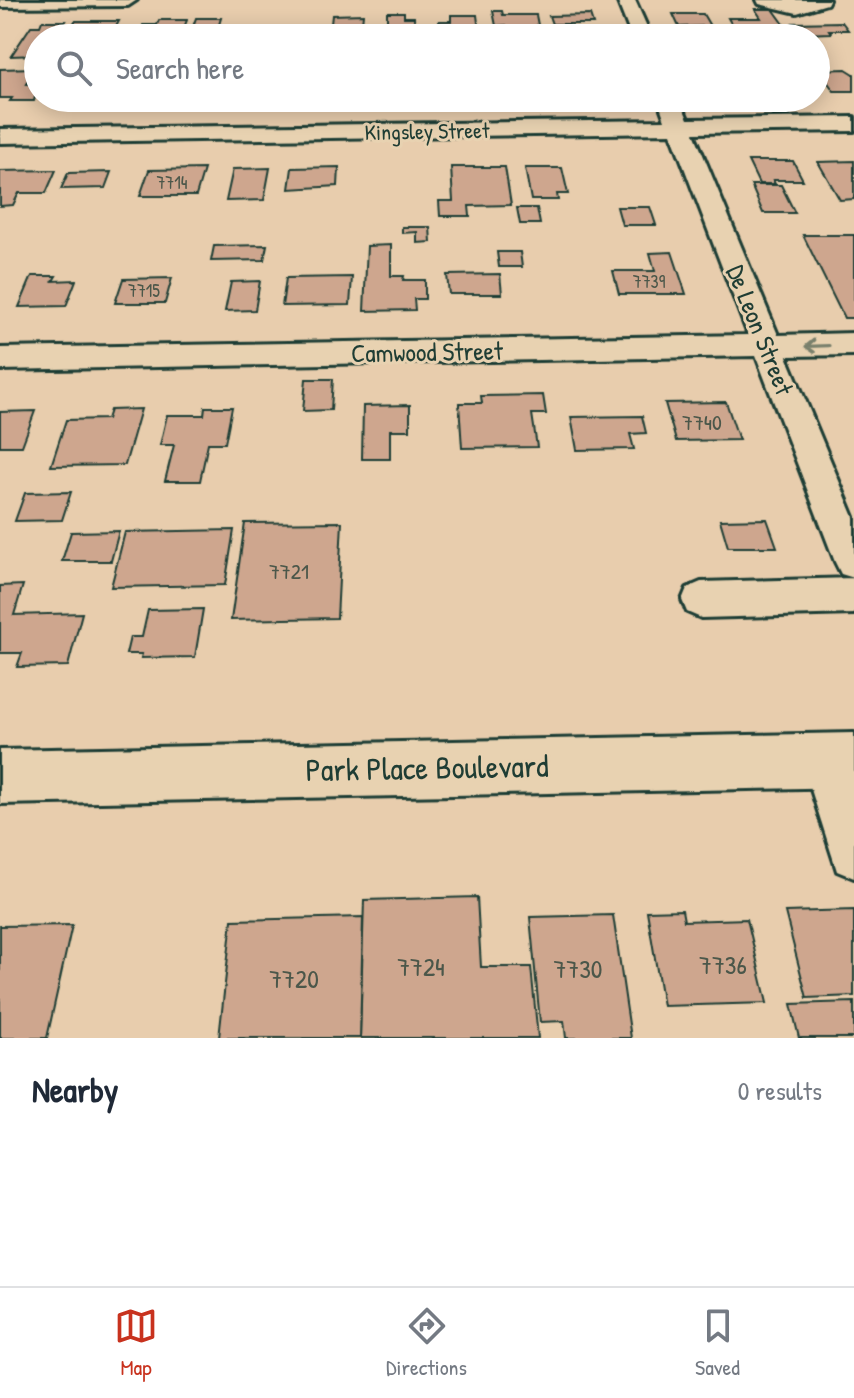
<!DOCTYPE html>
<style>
body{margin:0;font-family:"Patrick Hand",sans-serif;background:#f2f2f3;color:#1f2937}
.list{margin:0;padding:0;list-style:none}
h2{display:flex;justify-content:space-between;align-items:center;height:104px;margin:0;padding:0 32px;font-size:34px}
h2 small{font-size:26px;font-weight:400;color:#747a83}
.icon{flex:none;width:44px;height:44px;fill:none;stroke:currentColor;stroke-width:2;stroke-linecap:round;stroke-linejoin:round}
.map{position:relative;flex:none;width:854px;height:1038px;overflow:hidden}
.search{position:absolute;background:#fff;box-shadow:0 4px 20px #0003;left:24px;right:24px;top:24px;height:88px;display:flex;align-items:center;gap:20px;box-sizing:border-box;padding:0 28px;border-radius:44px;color:#747a83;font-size:30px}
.sheet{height:248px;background:#fff}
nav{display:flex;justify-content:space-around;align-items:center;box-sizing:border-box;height:112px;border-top:2px solid #e0e1e3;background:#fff;font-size:22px;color:#747a83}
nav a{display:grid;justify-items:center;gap:4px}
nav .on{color:#c8321e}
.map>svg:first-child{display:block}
.building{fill:#cea68e;stroke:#1f3d34;stroke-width:2}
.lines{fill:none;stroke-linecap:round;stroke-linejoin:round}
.minor-casing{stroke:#1f3d34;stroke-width:6}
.major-casing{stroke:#1f3d34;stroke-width:6}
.minor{fill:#e8d2b1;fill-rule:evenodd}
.major{fill:#e8d2b1;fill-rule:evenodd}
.oneway{stroke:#79806c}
.labels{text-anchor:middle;stroke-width:6;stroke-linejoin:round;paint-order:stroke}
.far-number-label{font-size:18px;fill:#4b574a}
.far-street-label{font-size:22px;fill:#1f3d34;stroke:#e8d2b1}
.number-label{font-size:22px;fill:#4b574a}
.street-label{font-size:26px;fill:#1f3d34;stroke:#e8d2b1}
.near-number-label{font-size:26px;fill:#4b574a}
.near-street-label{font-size:32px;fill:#1f3d34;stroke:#e8d2b1}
</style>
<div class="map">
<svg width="854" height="1038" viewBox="0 0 854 1038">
<rect width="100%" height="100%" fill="#e8cdad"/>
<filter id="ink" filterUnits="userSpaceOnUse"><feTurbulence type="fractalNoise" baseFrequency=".0125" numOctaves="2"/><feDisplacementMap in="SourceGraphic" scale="16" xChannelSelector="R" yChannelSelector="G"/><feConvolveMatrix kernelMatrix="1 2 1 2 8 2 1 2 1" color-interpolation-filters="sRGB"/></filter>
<g filter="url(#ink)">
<g class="building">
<polygon points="755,9 773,9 794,38 775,38 771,31 737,34 728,18 761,18"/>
<polygon points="493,11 502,11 503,15 536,15 539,30 507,30 506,25 496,26"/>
<polygon points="387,12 404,12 404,17 414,17 415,38 392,38 392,26 387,26"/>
<polygon points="363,14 361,32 330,33 332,15"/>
<polygon points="673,14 703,14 710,26 679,27"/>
<polygon points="451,15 477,15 479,31 440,31 439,21 451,21"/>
<polygon points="590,15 593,24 552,24 549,16"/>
<polygon points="196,18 221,18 215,38 189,38"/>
<polygon points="159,20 187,20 183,30 141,31 143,25 157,25"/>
<polygon points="42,21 66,21 56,37 38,38 37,55 11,56 31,26 40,26"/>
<polygon points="75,21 119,21 110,38 84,38 89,29 70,29"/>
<polygon points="842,22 848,30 829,30 831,33 801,34 793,23"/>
<polygon points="35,68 26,84 38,84 34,101 10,101 12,98 0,98 0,69"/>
<polygon points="846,69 854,74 854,91 834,91 819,70"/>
<polygon points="748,161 793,161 803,180 773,180 775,184 759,184"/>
<polygon points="854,161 854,199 840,200 818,162"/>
<polygon points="339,167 338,186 289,189 292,168"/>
<polygon points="451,167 505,167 511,205 469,206 470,216 440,216 439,201 453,201"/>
<polygon points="270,168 264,200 226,201 233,169"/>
<polygon points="525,168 562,168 568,194 557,194 558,200 531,200"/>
<polygon points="204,169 196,196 140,196 149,170"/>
<polygon points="56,170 46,193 19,193 13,205 0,206 0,171"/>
<polygon points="111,172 105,188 61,189 68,173"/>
<polygon points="751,185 781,185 795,213 763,213"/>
<polygon points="617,207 650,207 656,225 622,225"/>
<polygon points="517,208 537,208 540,224 520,224"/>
<polygon points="402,227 430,227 431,242 417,243 417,232 402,233"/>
<polygon points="803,235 854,235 854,318 844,318"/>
<polygon points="267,245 264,260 211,261 214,246"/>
<polygon points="391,245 391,276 404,276 403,280 425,280 425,299 414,299 415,310 364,311 367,246"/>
<polygon points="497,252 520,252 522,267 499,267"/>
<polygon points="672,252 686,294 619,294 613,271 655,271 650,253"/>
<polygon points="500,274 502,294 449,294 447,275"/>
<polygon points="32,276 56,276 53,281 76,280 66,306 19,307"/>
<polygon points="352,277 350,305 282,306 286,278"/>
<polygon points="172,278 165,303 115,303 123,279"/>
<polygon points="260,281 255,310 225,311 231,282"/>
<polygon points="306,379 333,379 331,410 303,411"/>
<polygon points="543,395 546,414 532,414 537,447 462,448 459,403 482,403 481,396"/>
<polygon points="726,402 739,440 676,441 665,403"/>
<polygon points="410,405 410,430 390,430 390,459 362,459 363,406"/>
<polygon points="205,407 232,407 225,443 208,443 200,481 165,481 174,445 160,445 167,415 204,415"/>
<polygon points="141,409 125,465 51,466 66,420 107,419 110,410"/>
<polygon points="35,411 22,446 0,446 0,412"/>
<polygon points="642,416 646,433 630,434 634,449 577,450 571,417"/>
<polygon points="71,492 62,520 15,521 25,493"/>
<polygon points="767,519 777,547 728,547 720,520"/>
<polygon points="342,522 337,618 231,620 245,523"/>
<polygon points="234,530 225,585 111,587 125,532"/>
<polygon points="119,531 111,561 62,561 71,532"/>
<polygon points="23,585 14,615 82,613 68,666 17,667 22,653 0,653 0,586"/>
<polygon points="203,609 195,657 141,658 142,654 126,654 130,637 142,637 148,610"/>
<polygon points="477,897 481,967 531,967 538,1038 360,1038 364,900"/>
<polygon points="682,910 684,921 747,919 767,1003 663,1006 647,911"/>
<polygon points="854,910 854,996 807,998 785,912"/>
<polygon points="613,915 631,1038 566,1038 564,1021 540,1022 530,917"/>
<polygon points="363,917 360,1038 219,1038 232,920"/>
<polygon points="72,925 47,1038 0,1038 0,926"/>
<polygon points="854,1002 854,1038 799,1038 791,1004"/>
</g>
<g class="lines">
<g class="minor-casing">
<g id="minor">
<polygon points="0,0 137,0 128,6 0,7"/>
<polygon points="617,0 635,0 652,38 632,38"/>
<polygon points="757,0 829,0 827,4 797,13 759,4"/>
<polygon points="657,98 679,98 688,119 854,117 854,131 694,133 778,335 854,333 854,355 787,356 854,517 854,614 701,618 687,612 682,600 687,588 701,582 854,578 841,574 835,562 756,356 0,370 0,348 748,335 671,133 0,143 0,129 665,120"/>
<polygon points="824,739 840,745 854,784 854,878 837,871 802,761 808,745"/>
</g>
</g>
<g class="major-casing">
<polygon id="major" points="854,733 854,787 0,804 0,750"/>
</g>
<use href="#minor" class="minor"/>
<use href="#major" class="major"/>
</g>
<defs><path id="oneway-shaft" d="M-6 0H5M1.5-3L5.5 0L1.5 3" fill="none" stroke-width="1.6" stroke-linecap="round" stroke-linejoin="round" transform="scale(2)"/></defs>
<use class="oneway" href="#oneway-shaft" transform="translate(817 346) rotate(178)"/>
</g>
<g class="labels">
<g class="far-number-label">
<text x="172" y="189">7714</text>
<text x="649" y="288">7739</text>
<text x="144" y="297">7715</text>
</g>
<g class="far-street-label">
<text transform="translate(427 131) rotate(-1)" y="8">Kingsley Street</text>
</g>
<g class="number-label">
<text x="702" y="430">7740</text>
<text x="289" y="579">7721</text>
</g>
<g class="street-label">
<text transform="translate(760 330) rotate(68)" y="9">De Leon Street</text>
<text transform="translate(427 352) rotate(-1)" y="9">Camwood Street</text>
</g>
<g class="near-number-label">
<text x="723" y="974">7736</text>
<text x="421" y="976">7724</text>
<text x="578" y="978">7730</text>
<text x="294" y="988">7720</text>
</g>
<g class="near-street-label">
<text transform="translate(427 768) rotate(-1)" y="11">Park Place Boulevard</text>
</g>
</g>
</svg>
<div class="search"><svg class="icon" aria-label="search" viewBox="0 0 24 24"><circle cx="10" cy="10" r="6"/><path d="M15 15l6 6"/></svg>Search here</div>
</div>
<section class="sheet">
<h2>Nearby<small>0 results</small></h2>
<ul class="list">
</ul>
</section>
<nav>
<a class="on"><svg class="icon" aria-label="map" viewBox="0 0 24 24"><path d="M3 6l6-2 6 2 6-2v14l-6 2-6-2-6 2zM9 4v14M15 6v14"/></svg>Map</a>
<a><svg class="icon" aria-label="directions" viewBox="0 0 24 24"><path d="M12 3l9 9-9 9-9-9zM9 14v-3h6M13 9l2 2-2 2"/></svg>Directions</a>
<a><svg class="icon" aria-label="saved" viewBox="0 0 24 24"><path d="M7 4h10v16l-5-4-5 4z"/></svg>Saved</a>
</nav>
